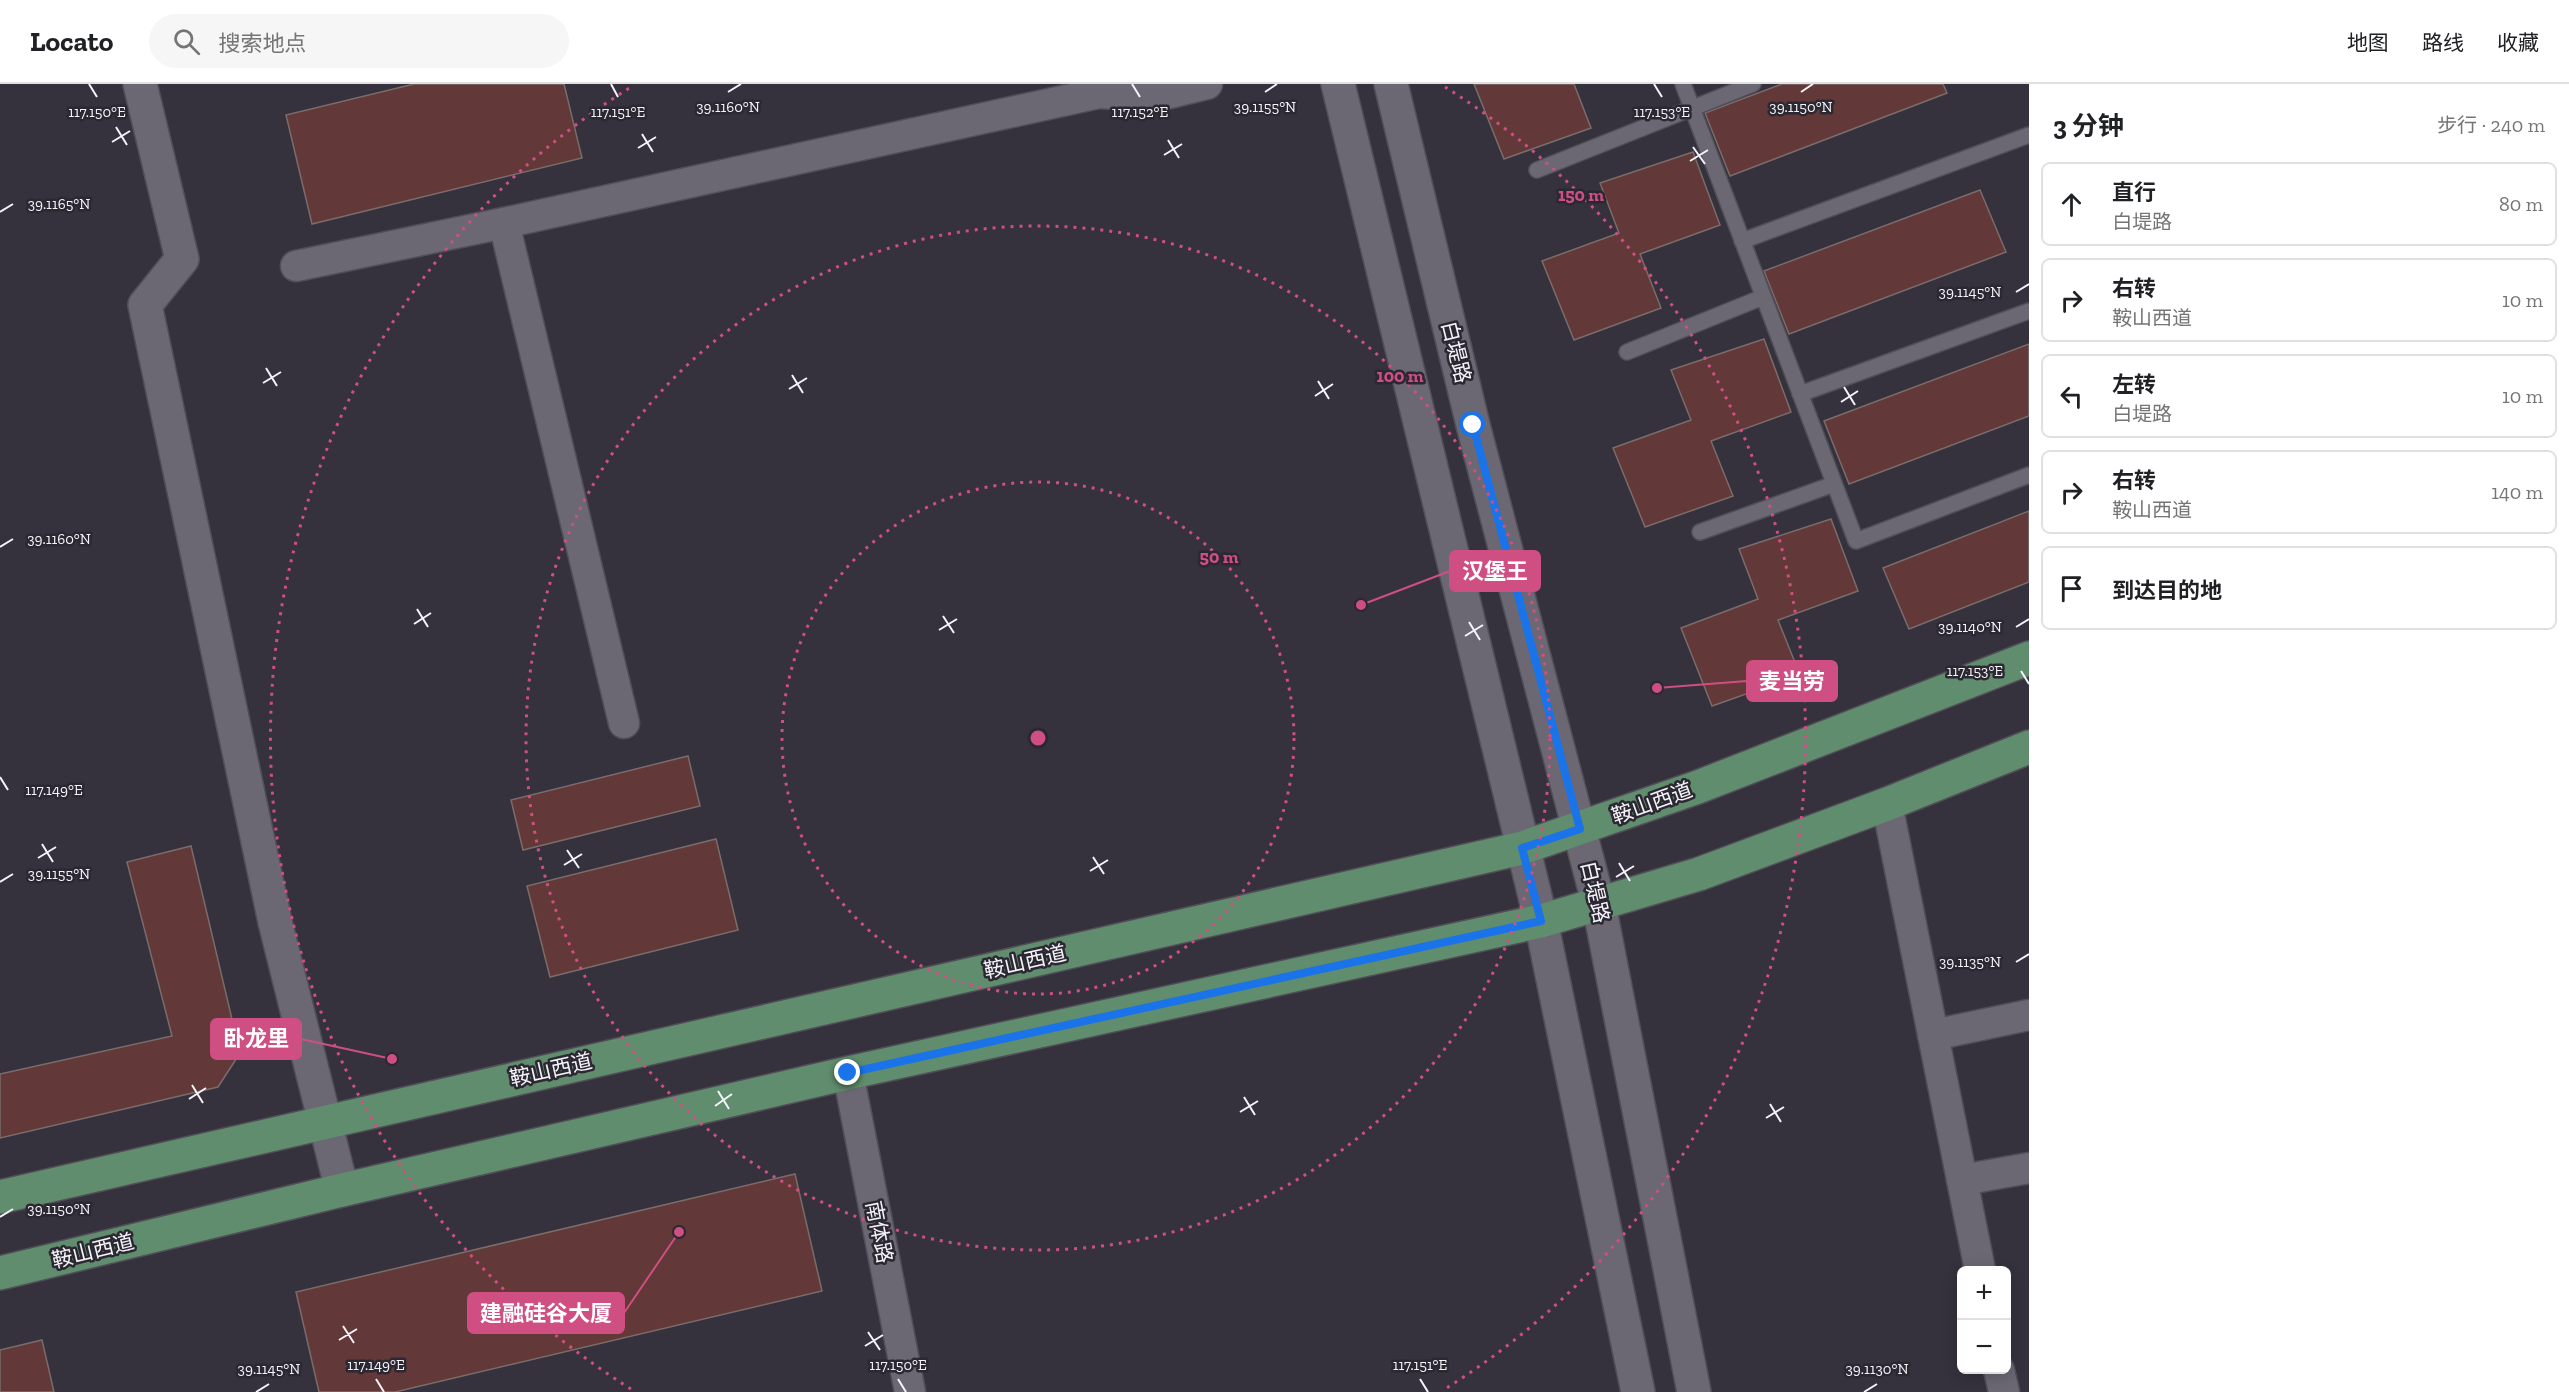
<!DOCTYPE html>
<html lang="zh">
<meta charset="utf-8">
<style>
body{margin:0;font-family:"Zilla Slab","Noto Sans SC",serif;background:#f6f6f6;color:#202124}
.controls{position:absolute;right:18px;bottom:18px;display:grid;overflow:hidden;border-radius:9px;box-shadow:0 3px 15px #0003}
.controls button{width:54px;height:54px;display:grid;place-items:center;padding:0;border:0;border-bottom:2px solid #e0e0e0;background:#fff;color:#202124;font:30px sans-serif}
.stop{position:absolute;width:18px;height:18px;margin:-14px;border:4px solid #1a73e8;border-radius:50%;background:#fff}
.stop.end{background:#1a73e8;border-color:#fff;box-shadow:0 2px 6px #0008}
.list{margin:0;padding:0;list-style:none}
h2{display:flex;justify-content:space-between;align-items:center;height:78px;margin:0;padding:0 24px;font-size:26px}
h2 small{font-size:20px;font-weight:400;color:#757577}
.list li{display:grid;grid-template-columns:39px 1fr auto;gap:18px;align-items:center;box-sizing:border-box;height:84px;margin:0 12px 12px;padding:0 12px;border:2px solid #e0e0e0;border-radius:9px}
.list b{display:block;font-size:22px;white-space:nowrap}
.list p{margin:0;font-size:20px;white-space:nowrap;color:#757577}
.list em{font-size:20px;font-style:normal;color:#757577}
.icon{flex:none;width:33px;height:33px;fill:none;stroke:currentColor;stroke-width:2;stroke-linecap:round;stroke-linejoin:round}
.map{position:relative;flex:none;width:2029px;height:1308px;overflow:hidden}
header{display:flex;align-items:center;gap:36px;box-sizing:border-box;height:84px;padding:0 30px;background:#fff;border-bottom:2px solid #e0e0e0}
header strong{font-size:28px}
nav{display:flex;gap:33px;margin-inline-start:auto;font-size:21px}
.search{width:420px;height:54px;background:#f6f6f6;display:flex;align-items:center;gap:15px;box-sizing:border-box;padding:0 21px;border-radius:33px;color:#757577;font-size:22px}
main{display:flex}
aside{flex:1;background:#fff}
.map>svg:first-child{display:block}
.building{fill:#623838;stroke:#7a6c6b;stroke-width:1.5}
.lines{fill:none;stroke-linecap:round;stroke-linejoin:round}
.service-casing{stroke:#504e57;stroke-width:18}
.minor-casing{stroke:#504e57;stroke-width:33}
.tertiary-casing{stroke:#504e57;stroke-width:36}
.secondary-casing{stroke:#504e57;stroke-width:36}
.primary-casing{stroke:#504e57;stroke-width:36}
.service{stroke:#6b6874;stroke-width:15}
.minor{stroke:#6b6874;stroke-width:30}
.tertiary{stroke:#6b6874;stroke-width:33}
.secondary{stroke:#6b6874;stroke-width:33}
.primary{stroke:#608d6d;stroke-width:33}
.route{stroke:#1a73e8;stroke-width:8}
.ticks{fill:none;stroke:#f5f3fa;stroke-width:2}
.ring{fill:none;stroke:#cf4f83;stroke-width:3;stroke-dasharray:3 6}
.labels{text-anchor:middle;stroke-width:5;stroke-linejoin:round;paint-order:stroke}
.street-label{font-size:21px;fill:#f5f3fa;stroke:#2b2832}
.ticks-label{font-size:15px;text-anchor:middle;fill:#f5f3fa;stroke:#2b2832;stroke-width:5;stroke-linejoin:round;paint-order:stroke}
.centre{fill:#cf4f83;stroke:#2b2832;stroke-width:3}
.ring-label{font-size:18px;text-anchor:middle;font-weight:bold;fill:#cf4f83;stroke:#2b2832;stroke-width:5;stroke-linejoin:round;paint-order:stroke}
.leader{fill:none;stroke:#cf4f83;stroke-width:2}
.callout-dot{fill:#cf4f83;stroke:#2b2832;stroke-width:2}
.callout{fill:#cf4f83;stroke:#cf4f83;stroke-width:2}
.callout-label{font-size:22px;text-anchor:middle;font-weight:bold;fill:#fff}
</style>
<header>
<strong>Locato</strong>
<div class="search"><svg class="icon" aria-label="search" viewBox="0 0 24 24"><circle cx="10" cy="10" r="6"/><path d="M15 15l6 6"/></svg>搜索地点</div>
<nav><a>地图</a><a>路线</a><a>收藏</a></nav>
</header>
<main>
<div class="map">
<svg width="2029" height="1308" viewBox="0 0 2029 1308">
<rect width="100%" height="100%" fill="#35323d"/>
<g class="building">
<polygon points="414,0 564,0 582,74 312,140 286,31"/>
<polygon points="1474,0 1574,0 1591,44 1504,75"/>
<polygon points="1782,0 1943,0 1947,9 1730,92 1705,29"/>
<polygon points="1693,68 1720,141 1640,170 1661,224 1574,256 1542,177 1619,149 1600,99"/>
<polygon points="1980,106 2006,168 1789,250 1764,187"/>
<polygon points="1764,255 1791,328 1711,357 1733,412 1645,443 1613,364 1691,336 1671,286"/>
<polygon points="2029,260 2029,332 1849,400 1824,337"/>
<polygon points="2029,427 2029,498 1909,545 1883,484"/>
<polygon points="1831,435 1858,507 1778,536 1800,591 1712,622 1681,544 1758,515 1739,465"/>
<polygon points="688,672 700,722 523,766 511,716"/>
<polygon points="716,755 738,846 550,893 527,802"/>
<polygon points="191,762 240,969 218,1003 0,1054 0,990 172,952 127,778"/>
<polygon points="795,1090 822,1207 395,1308 319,1308 296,1208"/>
<polygon points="42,1256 54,1308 0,1308 0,1266"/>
</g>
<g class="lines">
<g class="service-casing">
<g id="service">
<polyline points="1683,0 1856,457 2029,391"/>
<polyline points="1537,86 1753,0"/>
<polyline points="1742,157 2029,51"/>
<polyline points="1627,268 1763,213"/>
<polyline points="1800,310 2029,227"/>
<polyline points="1700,448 1834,400"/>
</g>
</g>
<g class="minor-casing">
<g id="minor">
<polyline points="504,139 624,639"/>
<polyline points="296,182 504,139 1099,9 1158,12 1207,0"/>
<polyline points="1887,720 1980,1186"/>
<polyline points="1933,951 2029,931"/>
<polyline points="848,989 910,1308"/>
<polyline points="1962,1096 2029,1084"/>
<polyline points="1999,1286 2004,1308"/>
</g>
</g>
<g class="tertiary-casing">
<polyline id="tertiary" points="140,0 182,175 145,221 275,838 342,1106"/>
</g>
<g class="secondary-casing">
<g id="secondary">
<polyline points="1338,0 1541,837 1638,1308"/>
<polyline points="1391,0 1473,341 1599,821 1694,1308"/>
</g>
</g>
<g class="primary-casing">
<g id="primary">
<polyline points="0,1113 1522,764 1698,703 2029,574"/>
<polyline points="0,1189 342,1106 848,989 1541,837 1699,790 1887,720 2029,663"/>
</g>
</g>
<use href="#service" class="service"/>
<use href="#minor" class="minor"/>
<use href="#tertiary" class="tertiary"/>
<use href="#secondary" class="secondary"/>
<use href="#primary" class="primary"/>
</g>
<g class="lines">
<polyline class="route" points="848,989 1541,837 1522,764 1580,745 1473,341"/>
</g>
<path class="ticks" d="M89 0 97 13M611 0 618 13M1132 0 1140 13M1654 0 1662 13M728 8 741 0M1265 8 1277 0M1801 8 1813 0M116 43 127 61M642 50 653 68M1168 56 1179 74M112 58 130 47M1693 63 1705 80M638 64 656 53M1164 71 1182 60M1690 77 1708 66M0 128 13 120M2016 208 2029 200M266 284 277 302M792 291 803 309M1318 297 1329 315M263 299 281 288M1844 303 1855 321M789 305 807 294M1315 312 1333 300M1841 318 1858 307M0 463 13 455M417 525 428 543M943 532 954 549M1469 538 1480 556M414 540 431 529M2016 543 2029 535M939 546 957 535M1465 552 1483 541M2021 587 2029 600M0 693 8 706M42 760 53 778M567 766 579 784M1093 773 1104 790M38 774 56 763M1619 779 1630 797M564 781 582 770M1090 787 1108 776M1616 793 1634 782M0 798 13 790M2016 878 2029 870M192 1001 203 1019M718 1007 729 1025M1244 1013 1255 1031M189 1015 206 1004M1770 1020 1781 1038M715 1022 732 1010M1240 1028 1258 1017M1766 1034 1784 1023M0 1133 13 1125M343 1242 354 1259M868 1248 880 1266M339 1256 357 1245M865 1262 883 1251M376 1295 384 1308M898 1295 906 1308M1420 1295 1428 1308M256 1308 269 1300M1864 1308 1877 1300"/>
<g class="ring">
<circle cx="1038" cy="654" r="256"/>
<circle cx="1038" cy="654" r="512"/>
<path d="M631 1305A768 768 0 0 1 631 3M1445 3A768 768 0 0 1 1445 1305"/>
</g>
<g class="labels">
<g class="street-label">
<text transform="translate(1456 268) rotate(76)" y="7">白堤路</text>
<text transform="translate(1652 719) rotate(-20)" y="7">鞍山西道</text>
<text transform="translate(1595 808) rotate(77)" y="7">白堤路</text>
<text transform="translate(1025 878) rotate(-13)" y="7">鞍山西道</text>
<text transform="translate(551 986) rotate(-13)" y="7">鞍山西道</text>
<text transform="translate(879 1148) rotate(79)" y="7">南体路</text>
<text transform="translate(93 1167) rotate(-14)" y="7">鞍山西道</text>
</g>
</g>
<g class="ticks-label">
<text x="728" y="28">39.1160°N</text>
<text x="1265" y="28">39.1155°N</text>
<text x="1801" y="28">39.1150°N</text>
<text x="97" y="33">117.150°E</text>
<text x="618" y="33">117.151°E</text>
<text x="1140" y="33">117.152°E</text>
<text x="1662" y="33">117.153°E</text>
<text x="59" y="125">39.1165°N</text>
<text x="1970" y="213">39.1145°N</text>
<text x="59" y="460">39.1160°N</text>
<text x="1970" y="548">39.1140°N</text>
<text x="1975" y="592">117.153°E</text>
<text x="54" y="711">117.149°E</text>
<text x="59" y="795">39.1155°N</text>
<text x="1970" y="883">39.1135°N</text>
<text x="59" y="1130">39.1150°N</text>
<text x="376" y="1286">117.149°E</text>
<text x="898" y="1286">117.150°E</text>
<text x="1420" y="1286">117.151°E</text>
<text x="269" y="1290">39.1145°N</text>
<text x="1877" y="1290">39.1130°N</text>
</g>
<circle cx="1038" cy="654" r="9" class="centre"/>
<g class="ring-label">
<text x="1581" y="117">150 m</text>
<text x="1400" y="298">100 m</text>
<text x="1219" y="479">50 m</text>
</g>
<path class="leader" d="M1361 521L1450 487M1657 604L1747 597M392 975L301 955M679 1148L624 1229"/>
<g class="callout-dot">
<circle cx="1361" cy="521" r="6"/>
<circle cx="1657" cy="604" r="6"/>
<circle cx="392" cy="975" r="6"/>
<circle cx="679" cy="1148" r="6"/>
</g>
<g class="callout">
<rect x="1450" y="467" width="90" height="40" rx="6"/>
<rect x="1747" y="577" width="90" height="40" rx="6"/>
<rect x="211" y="935" width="90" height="40" rx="6"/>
<rect x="468" y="1209" width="156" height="40" rx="6"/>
</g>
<g class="callout-label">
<text x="1495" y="495">汉堡王</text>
<text x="1792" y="605">麦当劳</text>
<text x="256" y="962">卧龙里</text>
<text x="546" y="1237">建融硅谷大厦</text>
</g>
</svg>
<div class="controls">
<button>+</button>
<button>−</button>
</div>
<div class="stop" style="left:1473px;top:341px"></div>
<div class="stop end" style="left:848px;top:989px"></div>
</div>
<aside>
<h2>3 分钟<small>步行 · 240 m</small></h2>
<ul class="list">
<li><svg class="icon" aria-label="ahead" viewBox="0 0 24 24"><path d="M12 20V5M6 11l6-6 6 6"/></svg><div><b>直行</b><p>白堤路</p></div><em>80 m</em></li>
<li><svg class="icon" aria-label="right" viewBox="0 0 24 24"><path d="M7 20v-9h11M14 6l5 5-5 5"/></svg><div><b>右转</b><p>鞍山西道</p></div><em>10 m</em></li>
<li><svg class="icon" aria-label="left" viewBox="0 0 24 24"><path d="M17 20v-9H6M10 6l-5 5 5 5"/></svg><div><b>左转</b><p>白堤路</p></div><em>10 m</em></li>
<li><svg class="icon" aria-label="right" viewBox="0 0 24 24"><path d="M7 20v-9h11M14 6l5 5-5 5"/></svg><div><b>右转</b><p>鞍山西道</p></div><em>140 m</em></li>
<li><svg class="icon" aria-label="arrive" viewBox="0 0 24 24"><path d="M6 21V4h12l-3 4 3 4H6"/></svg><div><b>到达目的地</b></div></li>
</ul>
</aside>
</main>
